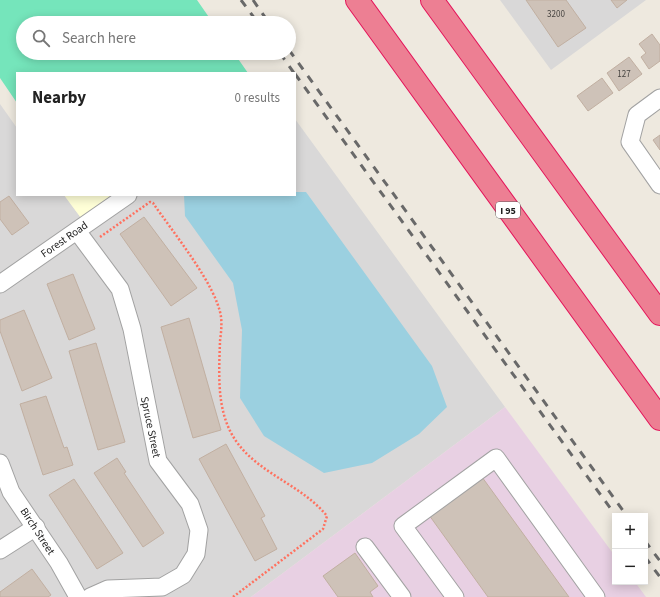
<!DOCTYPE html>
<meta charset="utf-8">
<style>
body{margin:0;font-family:"Source Sans 3",sans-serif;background:#f2f2f2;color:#222}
.controls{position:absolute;right:12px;bottom:12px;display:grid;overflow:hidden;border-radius:0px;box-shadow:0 2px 10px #0003}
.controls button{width:36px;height:36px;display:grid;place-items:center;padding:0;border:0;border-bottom:1px solid #e0e0e0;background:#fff;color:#222;font:20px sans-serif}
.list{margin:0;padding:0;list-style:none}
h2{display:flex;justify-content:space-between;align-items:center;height:52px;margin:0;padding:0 16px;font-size:17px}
h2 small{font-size:13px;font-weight:400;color:#767676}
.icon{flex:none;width:22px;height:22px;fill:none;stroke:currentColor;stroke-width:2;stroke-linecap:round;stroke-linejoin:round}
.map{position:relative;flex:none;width:660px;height:597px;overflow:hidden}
.search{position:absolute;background:#fff;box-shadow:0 2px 10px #0003;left:16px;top:16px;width:280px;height:44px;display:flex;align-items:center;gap:10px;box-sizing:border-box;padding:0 14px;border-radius:22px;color:#767676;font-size:15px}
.panel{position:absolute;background:#fff;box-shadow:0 2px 10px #0003;left:16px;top:72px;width:280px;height:124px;border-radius:0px}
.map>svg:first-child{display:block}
.residential{fill:#d9d8d8}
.industrial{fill:#e8d0e3}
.education{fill:#ffffd7}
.pitch{fill:#75e5bb}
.water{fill:#9bd0e0}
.building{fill:#cec2b8;stroke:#c1afa1}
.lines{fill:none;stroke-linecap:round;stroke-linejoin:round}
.minor-casing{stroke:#a2a2a2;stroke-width:19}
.highway-casing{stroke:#e4145a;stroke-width:24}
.path{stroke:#ff715f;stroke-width:2.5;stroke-dasharray:2 2;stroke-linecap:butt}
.minor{stroke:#fff;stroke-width:17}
.highway{stroke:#ed7f93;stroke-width:22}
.rail{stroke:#696969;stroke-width:3;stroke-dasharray:8 8;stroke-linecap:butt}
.labels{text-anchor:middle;stroke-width:3.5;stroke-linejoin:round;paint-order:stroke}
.number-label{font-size:9px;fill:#484542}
.shield{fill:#fff;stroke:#5f5f5f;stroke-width:1}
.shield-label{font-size:10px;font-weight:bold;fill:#1b1b1b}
.street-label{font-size:11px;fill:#1b1b1b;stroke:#fff}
</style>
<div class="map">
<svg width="660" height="597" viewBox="0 0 660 597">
<rect width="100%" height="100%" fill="#eee9df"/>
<g class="residential">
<polygon points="500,0 646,0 551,70"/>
<polygon points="0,104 17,128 17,195 64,195 81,218 115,195 295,195 295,119 505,407 251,597 0,597"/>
</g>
<polygon class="industrial" points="505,407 615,556 615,582 635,582 646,597 251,597"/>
<polygon class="education" points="64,195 115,195 81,218"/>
<polygon class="pitch" points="0,0 197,0 213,23 23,23 23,53 234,53 248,73 17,73 17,103 0,78"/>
<polygon class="water" points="295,192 306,192 432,366 447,407 419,434 372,463 324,473 264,436 240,398 242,330 233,283 185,216 184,195 295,195"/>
<g class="building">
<polygon points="526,0 566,0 586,28 558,47"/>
<polygon points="611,0 627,0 617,8"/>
<polygon points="652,34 660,45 660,61 649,69 641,57 646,53 639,44"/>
<polygon points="629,57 642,74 619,91 607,73"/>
<polygon points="602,78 613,93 588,111 577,96"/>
<polygon points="660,135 660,150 653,140"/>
<polygon points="9,196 29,223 12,235 0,219 0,202"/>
<polygon points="144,217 197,288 171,306 120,234"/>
<polygon points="73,274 95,329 69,340 47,284"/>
<polygon points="24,310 52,378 22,391 0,331 0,320"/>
<polygon points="189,318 221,430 193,438 161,327"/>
<polygon points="96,343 125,442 98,450 69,351"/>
<polygon points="46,396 64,448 67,447 73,465 43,475 20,404"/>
<polygon points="226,444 265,516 261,518 277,549 255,561 199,459"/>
<polygon points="117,458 126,472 124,473 164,533 143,547 94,473"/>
<polygon points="482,477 569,597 488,597 429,515"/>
<polygon points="74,479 123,553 97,569 49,495"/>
<polygon points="355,553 378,586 370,592 373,597 338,597 323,576"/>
<polygon points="32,569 51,595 48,597 0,597 0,592"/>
</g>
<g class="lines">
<g class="minor-casing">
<g id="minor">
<polyline points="660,98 637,115 630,142 660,185"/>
<polyline points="77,231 120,289 132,329 158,461 190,504 199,530 196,554 183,575 162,587 108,589 90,597"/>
<polyline points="0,284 128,195"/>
<polyline points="0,463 11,492 59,563 78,597"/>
<polyline points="365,547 402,597"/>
<polyline points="0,550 36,527"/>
<polyline points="455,597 403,526 496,458 596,597"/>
</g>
</g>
<g class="highway-casing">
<g id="highway">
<polyline points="357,0 660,419"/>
<polyline points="432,0 660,314"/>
</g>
</g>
<path class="path" d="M100 237 150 202 153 203C172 231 217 286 221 317 222 325 221 333 220 341 219 375 216 412 236 441 259 474 302 485 327 516L323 529 233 597"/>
<use href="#minor" class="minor"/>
<use href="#highway" class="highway"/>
<g class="rail">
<polyline points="241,0 258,23"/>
<polyline points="253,0 269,23"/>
<polyline points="289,50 627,516"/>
<polyline points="280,53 294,73"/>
<polyline points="295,74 616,516"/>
<polyline points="645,541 660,561"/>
<polyline points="645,557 660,577"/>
</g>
</g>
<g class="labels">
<g class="number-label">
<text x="556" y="17">3200</text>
<text x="624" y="77">127</text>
</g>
<rect class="shield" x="496" y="202" width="24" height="16" rx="3"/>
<g class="shield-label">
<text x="508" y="214">I 95</text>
</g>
<g class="street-label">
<text transform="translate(64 239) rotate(-35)" y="4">Forest Road</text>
<text transform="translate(151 427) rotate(78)" y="4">Spruce Street</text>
<text transform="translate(38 531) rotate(57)" y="4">Birch Street</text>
</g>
</g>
</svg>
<div class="controls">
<button>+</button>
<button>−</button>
</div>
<div class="search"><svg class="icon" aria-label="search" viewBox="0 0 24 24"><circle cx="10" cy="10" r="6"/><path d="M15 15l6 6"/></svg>Search here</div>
<section class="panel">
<h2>Nearby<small>0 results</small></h2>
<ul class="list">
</ul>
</section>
</div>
